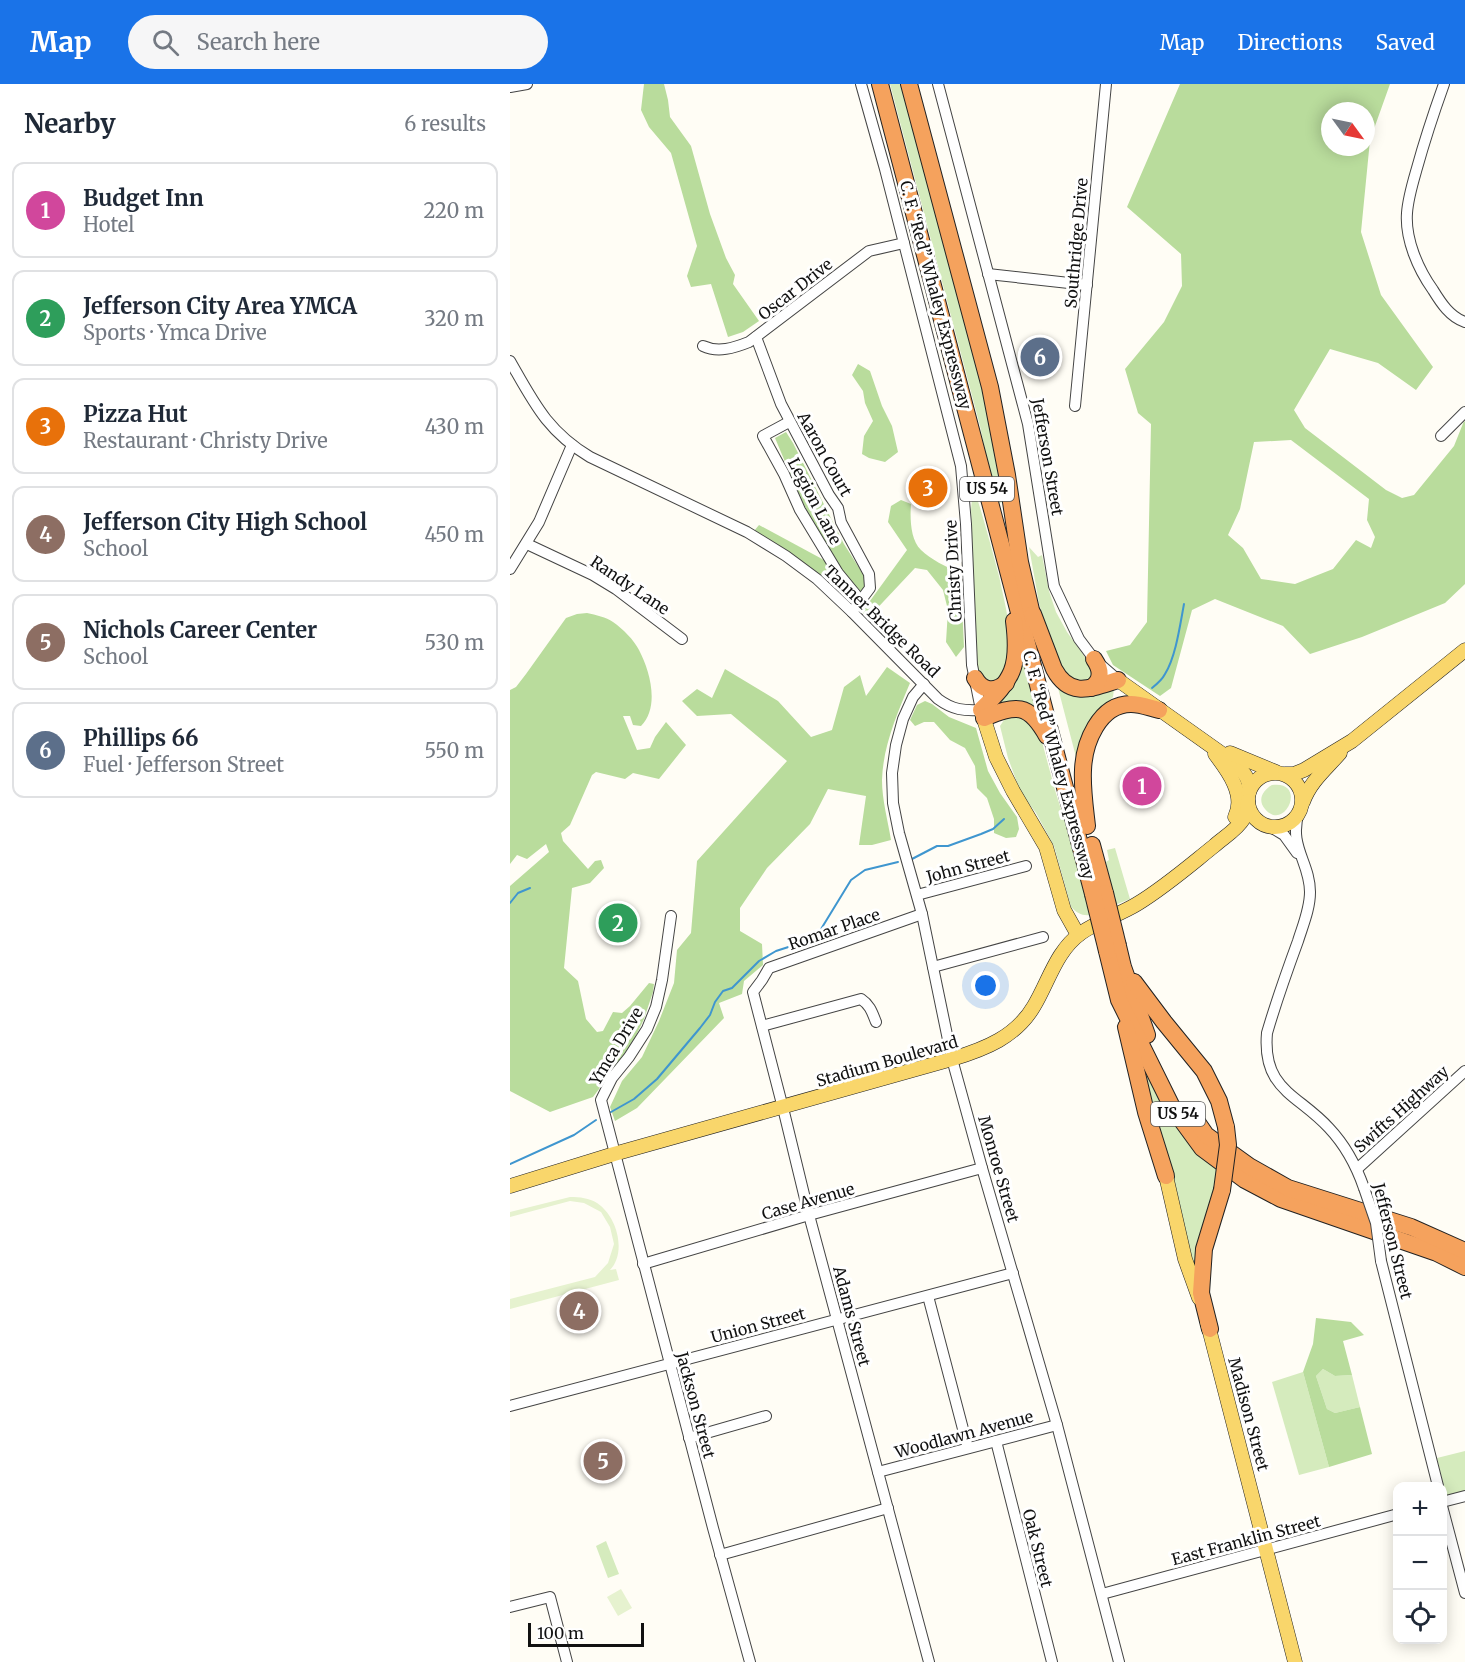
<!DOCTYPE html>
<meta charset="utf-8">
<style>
body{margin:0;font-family:Merriweather,serif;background:#f6f6f7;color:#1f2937}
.controls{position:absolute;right:18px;bottom:18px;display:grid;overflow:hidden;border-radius:12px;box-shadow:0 3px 15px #0003}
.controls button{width:54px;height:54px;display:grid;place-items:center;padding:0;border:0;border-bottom:2px solid #e0e1e3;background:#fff;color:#1f2937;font:30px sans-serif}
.compass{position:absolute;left:811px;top:18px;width:54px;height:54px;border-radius:50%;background:#fff;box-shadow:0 3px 15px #0003;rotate:123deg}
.scale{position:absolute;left:18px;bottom:15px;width:116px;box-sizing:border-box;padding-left:6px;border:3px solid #111;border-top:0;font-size:16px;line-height:21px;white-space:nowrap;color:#111;-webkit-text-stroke:4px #fff;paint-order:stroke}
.you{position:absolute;left:476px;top:902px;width:21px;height:21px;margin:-15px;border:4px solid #fff;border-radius:50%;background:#1a73e8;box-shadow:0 0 0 9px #1a73e833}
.badge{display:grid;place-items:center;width:39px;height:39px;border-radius:50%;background:#1a73e8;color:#fff;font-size:20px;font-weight:700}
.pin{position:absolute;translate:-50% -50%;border:3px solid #fff;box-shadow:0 2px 6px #0006}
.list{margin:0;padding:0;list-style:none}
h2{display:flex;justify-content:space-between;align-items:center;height:78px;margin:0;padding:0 24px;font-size:26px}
h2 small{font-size:20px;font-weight:400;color:#747a83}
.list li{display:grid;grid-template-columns:39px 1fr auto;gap:18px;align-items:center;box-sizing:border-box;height:96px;margin:0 12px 12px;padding:0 12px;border:2px solid #e0e1e3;border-radius:12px}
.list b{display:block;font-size:22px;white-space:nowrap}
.list p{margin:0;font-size:20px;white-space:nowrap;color:#747a83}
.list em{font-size:20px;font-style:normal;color:#747a83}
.icon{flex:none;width:33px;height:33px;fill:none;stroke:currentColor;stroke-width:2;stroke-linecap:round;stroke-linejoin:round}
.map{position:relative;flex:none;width:955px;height:1578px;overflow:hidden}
header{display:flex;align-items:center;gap:36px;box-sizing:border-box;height:84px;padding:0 30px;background:#1a73e8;color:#fff}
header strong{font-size:28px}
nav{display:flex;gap:33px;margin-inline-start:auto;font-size:21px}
.search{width:420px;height:54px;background:#f6f6f7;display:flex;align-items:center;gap:15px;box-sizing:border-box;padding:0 21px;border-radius:33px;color:#747a83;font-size:22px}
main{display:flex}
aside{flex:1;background:#fff}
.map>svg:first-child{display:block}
.green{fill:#d5ebbd}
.forest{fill:#b9dc9c;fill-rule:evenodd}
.pitch{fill:#e6f2cf}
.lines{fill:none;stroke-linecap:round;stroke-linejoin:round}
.stream{stroke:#3f96cf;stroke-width:2}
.minor-casing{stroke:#444;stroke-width:12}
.major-casing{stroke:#222;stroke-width:15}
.highway-casing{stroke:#222;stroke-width:18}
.minor{stroke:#fff;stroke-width:10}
.major{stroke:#f9d66b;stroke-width:14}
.highway{stroke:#f5a25d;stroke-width:16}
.minor-bridge-casing{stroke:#444;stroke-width:12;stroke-linecap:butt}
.highway-bridge-casing{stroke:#222;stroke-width:18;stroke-linecap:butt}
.minor-bridge{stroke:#fff;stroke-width:10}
.highway-bridge{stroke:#f5a25d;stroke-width:16}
.labels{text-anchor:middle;stroke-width:6;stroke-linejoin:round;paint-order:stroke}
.shield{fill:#fff;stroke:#585858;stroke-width:1.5}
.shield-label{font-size:15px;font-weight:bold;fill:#111}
.street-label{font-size:16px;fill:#111;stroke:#fff}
</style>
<header>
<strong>Map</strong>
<div class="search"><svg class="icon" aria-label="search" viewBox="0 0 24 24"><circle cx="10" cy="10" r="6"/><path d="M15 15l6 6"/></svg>Search here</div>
<nav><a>Map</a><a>Directions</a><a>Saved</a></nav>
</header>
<main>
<aside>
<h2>Nearby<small>6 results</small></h2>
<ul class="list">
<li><span class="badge" style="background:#d1479c">1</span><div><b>Budget Inn</b><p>Hotel</p></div><em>220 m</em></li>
<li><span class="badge" style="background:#2e9e5b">2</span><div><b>Jefferson City Area YMCA</b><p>Sports · Ymca Drive</p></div><em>320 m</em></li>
<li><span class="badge" style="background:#e8710a">3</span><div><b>Pizza Hut</b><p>Restaurant · Christy Drive</p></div><em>430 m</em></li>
<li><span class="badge" style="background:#8d6e63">4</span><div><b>Jefferson City High School</b><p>School</p></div><em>450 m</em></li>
<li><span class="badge" style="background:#8d6e63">5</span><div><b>Nichols Career Center</b><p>School</p></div><em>530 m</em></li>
<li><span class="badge" style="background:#5c6f8a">6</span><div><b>Phillips 66</b><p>Fuel · Jefferson Street</p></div><em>550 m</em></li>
</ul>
</aside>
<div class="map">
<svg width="955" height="1578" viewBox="0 0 955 1578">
<rect width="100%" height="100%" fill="#fffdf5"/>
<g class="green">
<polygon points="380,0 395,0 477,314 496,417 486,420 470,342"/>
<path d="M463 402C473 431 481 462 489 492 494 516 501 541 500 566 500 577 492 591 488 601L469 593 466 569 462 454 461 426Z"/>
<polygon points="519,463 528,473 532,471 539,507 546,528 557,548 585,587 580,597 559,596 541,563 529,519"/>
<polygon points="512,570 529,633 488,624 488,615"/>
<polygon points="549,602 604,605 603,613 597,619 566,673 548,604"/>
<path d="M500 632 516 635 531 654 545 706 577 809 580 831C572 832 567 829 561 823L544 762 526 729 511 709 498 674 490 642 494 636Z"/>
<path d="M762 701C798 696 775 749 755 725 747 716 753 706 762 701Z"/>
<polygon points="605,764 620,815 605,821 596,778 599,776 597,766"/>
<polygon points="627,972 712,1089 685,1195"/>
<polygon points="813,1285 825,1292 842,1291 850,1323 825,1329 817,1325 806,1292"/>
<polygon points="793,1288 819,1383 789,1391 762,1298"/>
<polygon points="955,1367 955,1409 936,1412 927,1374"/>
<polygon points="96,1457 109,1490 98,1494 86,1462"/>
</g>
<g class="forest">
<polygon points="134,0 154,0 158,16 160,33 181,62 200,130 216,174 225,191 223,200 249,237 233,248 218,253 201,200 181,203 177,192 187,162 161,69 139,43 131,26"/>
<path d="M670 0H880L860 56 851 148 871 211 923 283 906 306 868 279 820 265 784 326 795 344 876 406 892 414 904 411 944 362 954 337 955 338V500L935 519 852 553 800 570 773 542 705 515 682 526 661 604 650 612 603 581 596 567 620 561 637 538 641 340 628 329 615 285 654 238 672 202 671 170 617 123ZM820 27H856V63H820ZM781 356 859 415 857 436 865 453 861 464 846 456 823 485 785 500 751 495 733 464 718 451 730 425 744 358Z"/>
<polygon points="348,280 360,287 372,322 382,342 388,368 375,378 359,374 352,370 354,352 363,337 355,319 353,307 342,291"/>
<path d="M276 348 283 359 334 460 358 498 351 509C310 466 288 408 265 354Z"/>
<path d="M391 416 401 420C400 433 400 456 411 466 421 476 436 482 448 489L452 521 454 563 446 573 436 558 438 526 433 506 417 486 405 484 358 534 352 528 397 466 378 438 381 422Z"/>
<polygon points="249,441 314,476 318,482 314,493 244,447"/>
<path d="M77 529C86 531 96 533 103 538 113 545 124 556 129 566 140 587 150 623 131 642L123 641 120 632H113L127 666 140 664 145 653 156 638 176 661 149 695 123 689 115 695 86 688 82 691 60 741 51 749 53 757 78 785 85 777 91 776 94 784 80 799 62 804 54 884 68 897 76 935 87 948 93 947 103 928 112 929 120 922 139 899 144 900 143 908 134 935 120 964 83 1013 40 1028 0 1007V802L39 768 36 760 17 775 7 771 0 780V606L6 603 16 590 56 534 67 530Z"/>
<path d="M377 583 400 599C387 630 373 662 372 696 372 716 378 737 381 756L362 761H349L356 712 318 705 300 740 257 784 230 824V847L252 860 253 881 234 897 232 910 209 919 214 934 127 1024 105 1037 100 1023 112 997 132 973 149 937 164 899 167 866 181 849 187 777 277 677 221 630 187 632 172 617 187 605 202 614 215 585 268 617 301 653 322 646 334 603 350 591 356 612Z"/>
<polygon points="415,617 422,620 439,633 466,644 478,687 490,709 507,733 509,745 506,753 496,754 484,749 484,735 477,714 467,704 465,682 455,664 440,656 424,638 414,638 405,642 400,636 407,621"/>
<polygon points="806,1234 841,1238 854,1251 833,1257 842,1291 825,1292 813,1285 806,1292 817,1325 825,1329 850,1323 862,1370 819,1383 793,1288 803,1260"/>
</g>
<g class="pitch">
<path d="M60 1113C70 1113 79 1114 87 1119 107 1132 117 1168 100 1186L106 1185 109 1196 0 1225V1215L85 1193 98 1179 104 1160 100 1143 91 1128 74 1119 60 1117 0 1133V1128Z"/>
<polygon points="111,1505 122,1524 108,1532 97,1513"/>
</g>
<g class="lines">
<g class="stream">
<path d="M642 604C647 600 652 596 655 590 666 572 670 541 674 520"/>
<polyline points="402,775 427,762 438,762 471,750 483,745 494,735"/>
<polyline points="0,819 8,809 20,804"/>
<polyline points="101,1028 124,1015 147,995 190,944 200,931 205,918 213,907 222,904 249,877 266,867 294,858 308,850 341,796 355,786 388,778"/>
<polyline points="0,1080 64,1051 86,1036"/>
</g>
<g class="minor-casing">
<g id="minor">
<polyline points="428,0 518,340 544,502 569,555 584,575 608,596"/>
<path d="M934 0C924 28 915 55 907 84 903 98 898 114 897 129 895 155 908 185 923 206 931 219 940 233 955 238"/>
<polyline points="0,3 17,0"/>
<polyline points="478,190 577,201"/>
<polyline points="246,253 271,320 319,411 328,424 331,438 359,490 360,504 342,528"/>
<path d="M193 262C208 269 224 264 239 258L359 167 394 159"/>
<path d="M0 277C24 319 37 347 80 373L237 448 276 472 307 495 342 528 428 615C443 626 454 627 471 626L462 581 456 440 451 382 375 85 351 0"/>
<polyline points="565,322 596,0"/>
<polyline points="279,338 253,352 274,390 290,426 313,464 328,489 351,517"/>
<polyline points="931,352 955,328"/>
<polyline points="17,460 83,491 106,505 172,555"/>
<polyline points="0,485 29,438 62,361"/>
<polyline points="414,600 403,613 393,635 386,661 382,689 383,719 389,749 412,830 442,975 472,1084 547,1341 609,1578"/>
<path d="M789 728C778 762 800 778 800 808 800 825 793 841 788 857 777 887 766 918 757 949 752 1006 788 1010 819 1044 836 1062 846 1081 854 1104"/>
<polyline points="759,742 774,751 787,769"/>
<polyline points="407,811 516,782"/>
<polyline points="412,830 259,884 252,896 243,908 273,1024 299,1131 419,1578"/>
<polyline points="161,832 152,896 146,923 137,945 119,973 102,994 91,1016 203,1444 240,1578"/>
<polyline points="423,883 533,853"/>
<path d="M252 942 351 915C360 921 362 928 366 938"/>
<polyline points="847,1085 955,987"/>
<polyline points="871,1177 928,1402"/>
<polyline points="133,1180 299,1131 472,1084"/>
<polyline points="418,1212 458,1364"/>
<polyline points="0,1322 503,1189"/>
<polyline points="179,1354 256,1332"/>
<polyline points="486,1357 542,1578"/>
<polyline points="368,1388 547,1341"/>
<polyline points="932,1418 955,1412"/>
<polyline points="932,1422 955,1509"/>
<polyline points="210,1471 378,1424"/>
<polyline points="592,1510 888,1430"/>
<polyline points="0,1523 40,1513 57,1578"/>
</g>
</g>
<g class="major-casing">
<g id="major">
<path d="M608 596 725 679C733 688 741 695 739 708"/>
<polyline points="471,626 486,673 503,707 536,763 554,826 568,851"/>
<polyline points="720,669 766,688"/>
<path d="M705 670C718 687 736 711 725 733"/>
<circle cx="765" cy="716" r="27"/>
<polyline points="775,690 784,690 794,686 842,657 955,566"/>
<path d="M793 718C800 698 816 685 830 669"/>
<polyline points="656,1092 675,1175 689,1214"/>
<path d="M0 1102 104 1070 442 975C475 965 506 953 524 922 539 897 546 867 571 849 588 837 609 831 627 820 655 803 679 782 704 762 714 753 727 746 734 734 738 729 738 723 738 717"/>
<polyline points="697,1237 785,1578"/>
</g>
</g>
<g class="highway-casing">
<g id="highway">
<polyline points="370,0 583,810"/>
<polyline points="399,0 480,303 497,391 510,478 524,539"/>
<path d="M523 530 544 585C560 615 582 604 608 596"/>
<path d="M465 594C472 607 484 609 496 599"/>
<path d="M581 604C593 596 591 585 584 575"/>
<path d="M471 626C503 594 510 584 504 537"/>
<path d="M474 634C506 621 518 618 537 652"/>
<path d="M577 742C575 724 572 705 573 686 574 659 589 620 621 620 631 620 640 624 649 626"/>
<polyline points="582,761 595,809"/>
<polyline points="608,862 613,883 637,951"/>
<polyline points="597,867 609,916 662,1023 692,1064 735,1096 771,1115 927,1169 955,1183"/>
<polyline points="624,898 654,938 694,987 709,1017 716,1043"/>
<polyline points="616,943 636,1028 656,1092"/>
<polyline points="685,1035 696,1051 739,1082 778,1104 901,1143 955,1167"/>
<polyline points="700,1245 691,1209 694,1165 712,1106"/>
</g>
</g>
<use href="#minor" class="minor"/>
<use href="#major" class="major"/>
<use href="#highway" class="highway"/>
<g class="minor-bridge-casing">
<polyline id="minor-bridge" points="854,1104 866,1139 871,1177"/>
</g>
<g class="highway-bridge-casing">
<g id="highway-bridge">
<polyline points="595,809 608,862"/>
<polyline points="583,810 597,867"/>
<polyline points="712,1106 718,1061 716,1043"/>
</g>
</g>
<use href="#minor-bridge" class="minor-bridge"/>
<use href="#highway-bridge" class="highway-bridge"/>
</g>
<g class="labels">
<g class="shield">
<rect x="450" y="393" width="54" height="24" rx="4.5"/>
<rect x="641" y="1018" width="54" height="24" rx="4.5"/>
</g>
<g class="shield-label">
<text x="477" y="410">US 54</text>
<text x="668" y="1035">US 54</text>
</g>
<g class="street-label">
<text transform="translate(566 159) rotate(-85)" y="6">Southridge Drive</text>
<text transform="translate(285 205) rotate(-38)" y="6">Oscar Drive</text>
<text transform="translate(426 211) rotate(75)" y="6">C. F. “Red” Whaley Expressway</text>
<text transform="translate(315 370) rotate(61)" y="6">Aaron Court</text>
<text transform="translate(538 373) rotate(80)" y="6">Jefferson Street</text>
<text transform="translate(305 417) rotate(62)" y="6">Legion Lane</text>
<text transform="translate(443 487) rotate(-93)" y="6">Christy Drive</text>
<text transform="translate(120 501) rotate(34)" y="6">Randy Lane</text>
<text transform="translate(372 537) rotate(44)" y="6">Tanner Bridge Road</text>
<text transform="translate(549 681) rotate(75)" y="6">C. F. “Red” Whaley Expressway</text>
<text transform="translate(458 782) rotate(-15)" y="6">John Street</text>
<text transform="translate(324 845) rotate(-19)" y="6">Romar Place</text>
<text transform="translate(106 962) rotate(-59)" y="6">Ymca Drive</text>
<text transform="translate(377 977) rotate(-16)" y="6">Stadium Boulevard</text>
<text transform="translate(891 1025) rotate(-42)" y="6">Swifts Highway</text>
<text transform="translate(489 1085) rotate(74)" y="6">Monroe Street</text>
<text transform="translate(298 1117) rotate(-16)" y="6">Case Avenue</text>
<text transform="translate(883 1157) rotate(76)" y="6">Jefferson Street</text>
<text transform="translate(342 1232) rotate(75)" y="6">Adams Street</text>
<text transform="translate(248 1241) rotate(-15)" y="6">Union Street</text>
<text transform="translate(186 1321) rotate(75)" y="6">Jackson Street</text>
<text transform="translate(739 1330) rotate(75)" y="6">Madison Street</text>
<text transform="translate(454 1350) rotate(-15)" y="6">Woodlawn Avenue</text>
<text transform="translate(736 1456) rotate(-15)" y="6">East Franklin Street</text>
<text transform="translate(528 1464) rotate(76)" y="6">Oak Street</text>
</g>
</g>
</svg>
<div class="controls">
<button>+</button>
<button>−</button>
<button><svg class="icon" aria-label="locate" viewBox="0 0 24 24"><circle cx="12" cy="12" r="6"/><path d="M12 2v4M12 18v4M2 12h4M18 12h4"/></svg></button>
</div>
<svg class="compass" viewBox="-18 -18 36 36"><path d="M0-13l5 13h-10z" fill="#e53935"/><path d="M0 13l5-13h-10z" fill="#747a83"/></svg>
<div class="scale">100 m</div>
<div class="you"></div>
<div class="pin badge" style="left:632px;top:702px;background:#d1479c">1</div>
<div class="pin badge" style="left:108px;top:839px;background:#2e9e5b">2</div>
<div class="pin badge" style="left:418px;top:404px;background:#e8710a">3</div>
<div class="pin badge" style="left:69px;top:1227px;background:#8d6e63">4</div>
<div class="pin badge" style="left:93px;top:1377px;background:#8d6e63">5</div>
<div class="pin badge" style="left:530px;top:273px;background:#5c6f8a">6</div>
</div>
</main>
